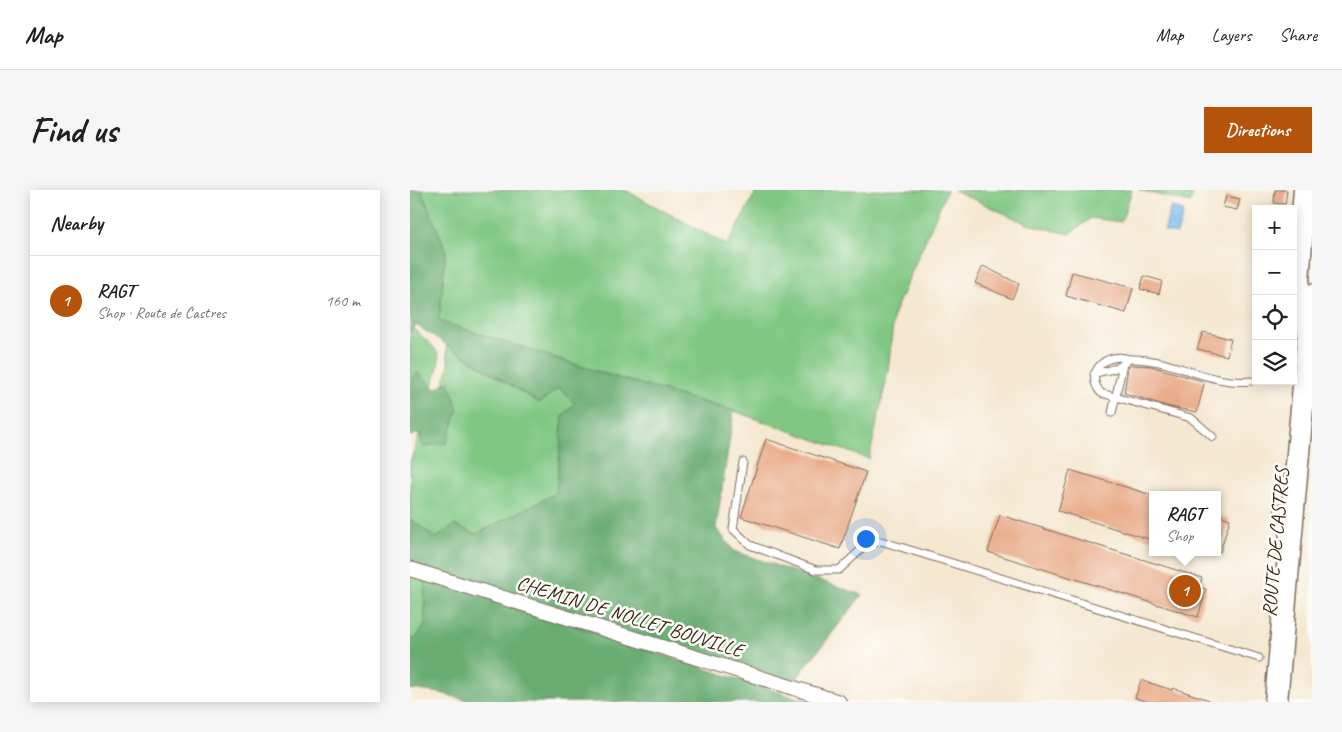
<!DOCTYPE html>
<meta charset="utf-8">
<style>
body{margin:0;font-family:Caveat,sans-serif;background:#f6f6f6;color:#202124}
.controls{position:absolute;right:15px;top:15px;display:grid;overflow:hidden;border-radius:0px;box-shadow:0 2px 12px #0003}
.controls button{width:45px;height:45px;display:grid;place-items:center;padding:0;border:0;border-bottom:1px solid #e0e0e0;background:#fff;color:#202124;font:25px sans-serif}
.you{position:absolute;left:455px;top:348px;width:18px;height:18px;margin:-12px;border:4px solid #fff;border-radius:50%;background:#1a73e8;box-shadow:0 0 0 8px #1a73e833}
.badge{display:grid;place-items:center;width:32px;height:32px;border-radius:50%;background:#b45309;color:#fff;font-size:16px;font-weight:700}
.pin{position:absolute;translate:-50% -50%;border:2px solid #fff;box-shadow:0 1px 5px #0006}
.popup{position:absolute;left:739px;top:301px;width:72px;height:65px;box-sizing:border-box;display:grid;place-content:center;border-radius:0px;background:#fff;filter:drop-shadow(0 1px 4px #0005);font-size:16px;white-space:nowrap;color:#757577}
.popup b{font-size:19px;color:#202124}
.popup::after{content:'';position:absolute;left:50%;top:100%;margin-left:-10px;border:10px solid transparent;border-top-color:#fff}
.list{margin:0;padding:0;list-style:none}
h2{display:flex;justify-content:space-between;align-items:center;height:65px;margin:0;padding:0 20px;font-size:21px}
h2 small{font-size:16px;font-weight:400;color:#757577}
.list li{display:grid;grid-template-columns:32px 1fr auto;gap:15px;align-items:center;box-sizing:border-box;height:90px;padding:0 20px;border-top:1px solid #e0e0e0}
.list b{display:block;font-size:19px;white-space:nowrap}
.list p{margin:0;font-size:16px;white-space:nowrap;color:#757577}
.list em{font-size:16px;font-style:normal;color:#757577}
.icon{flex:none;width:28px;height:28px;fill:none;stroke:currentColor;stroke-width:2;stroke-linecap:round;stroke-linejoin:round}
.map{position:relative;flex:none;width:902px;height:512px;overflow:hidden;border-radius:0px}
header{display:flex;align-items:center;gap:30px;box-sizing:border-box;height:70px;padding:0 25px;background:#fff;border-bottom:1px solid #e0e0e0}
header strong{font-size:24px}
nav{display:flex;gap:28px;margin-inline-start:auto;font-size:18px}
.intro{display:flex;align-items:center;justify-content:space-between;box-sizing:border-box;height:120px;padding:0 30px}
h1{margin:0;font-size:35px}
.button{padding:12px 22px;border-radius:0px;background:#b45309;color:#fff;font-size:18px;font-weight:700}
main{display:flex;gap:30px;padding:0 30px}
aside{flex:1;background:#fff;border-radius:0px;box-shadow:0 2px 12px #0003}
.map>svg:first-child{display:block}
.green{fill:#7fc783;stroke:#5d7850}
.forest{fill:#67ac71;stroke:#516b48}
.water{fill:#72b9ea;stroke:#567284}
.building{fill:#e9ab88}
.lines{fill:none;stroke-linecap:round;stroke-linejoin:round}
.service-casing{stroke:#7c6c5c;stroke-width:9}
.minor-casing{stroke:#7c6c5c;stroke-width:16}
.primary-casing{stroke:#7c6c5c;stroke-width:25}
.service{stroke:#fff;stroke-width:7}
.minor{stroke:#fff;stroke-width:14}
.primary{stroke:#fff;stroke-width:22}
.labels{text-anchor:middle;stroke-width:5;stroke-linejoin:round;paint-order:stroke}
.street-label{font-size:20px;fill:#3b2a1e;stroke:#fdfcf7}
</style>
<header>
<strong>Map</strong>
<nav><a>Map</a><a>Layers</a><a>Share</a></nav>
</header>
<div class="intro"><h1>Find us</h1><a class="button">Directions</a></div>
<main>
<aside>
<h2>Nearby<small></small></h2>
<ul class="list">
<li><span class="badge">1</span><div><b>RAGT</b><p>Shop · Route de Castres</p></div><em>160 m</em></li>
</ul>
</aside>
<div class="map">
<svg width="902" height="512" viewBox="0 0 902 512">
<rect width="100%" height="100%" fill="#fdfcf7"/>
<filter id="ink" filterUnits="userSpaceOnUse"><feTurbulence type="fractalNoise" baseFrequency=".02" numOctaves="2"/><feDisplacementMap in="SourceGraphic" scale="10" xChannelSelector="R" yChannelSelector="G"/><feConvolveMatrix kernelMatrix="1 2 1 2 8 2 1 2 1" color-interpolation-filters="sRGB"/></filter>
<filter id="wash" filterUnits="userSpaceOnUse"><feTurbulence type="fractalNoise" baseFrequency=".0096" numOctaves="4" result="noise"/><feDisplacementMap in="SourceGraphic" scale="20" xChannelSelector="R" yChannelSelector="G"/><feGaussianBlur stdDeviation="1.12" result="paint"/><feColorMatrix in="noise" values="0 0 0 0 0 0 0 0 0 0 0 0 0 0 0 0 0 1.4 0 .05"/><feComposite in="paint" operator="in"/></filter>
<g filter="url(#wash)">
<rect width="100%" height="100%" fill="#f5e7d0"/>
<g class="green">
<polygon points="11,0 215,0 317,55 347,0 537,0 484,123 478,182 459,269 324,221 199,185 29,131 36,60"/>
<polygon points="544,0 722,0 711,32 681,28 660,44 617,34"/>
<polygon points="729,0 784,0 780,13"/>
<path d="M3 138C30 164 35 159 22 196L8 183 0 191V143Z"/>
<polygon points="36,155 129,213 149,198 165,214 153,225 147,303 66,344 44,336 26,349 0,329 0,272 10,243 38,192 33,195 39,176"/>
<polygon points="0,381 14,386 15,435 6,449 0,450"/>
</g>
<g class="forest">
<polygon points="0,0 11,0 36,60 29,131 199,185 324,221 306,338 324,361 452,405 383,493 163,436 399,512 64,512 30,503 0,499 0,450 6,448 15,435 14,379 0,374 0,329 26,348 44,335 66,344 146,303 153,225 165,214 149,198 129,213 6,135 0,143"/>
<polygon points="8,182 25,199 39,192 48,219 37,253 13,257 10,243 0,246 0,191"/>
</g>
<polygon class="water" points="761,17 774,21 767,44 754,41"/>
<g id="blocks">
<g class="building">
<polygon points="865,0 877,0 875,14 864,13"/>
<polygon points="816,6 830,9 827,20 813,17"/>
<polygon points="573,76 609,94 602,109 565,93"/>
<polygon points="662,82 723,98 716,123 656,106"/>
<polygon points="734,86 752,91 749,104 730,99"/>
<polygon points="793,142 821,149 817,166 787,159"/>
<polygon points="721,175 741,176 792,191 794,194 787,222 760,217 714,203 718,177"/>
<polygon points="356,249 456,282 430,359 331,327"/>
<polygon points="660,280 742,305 742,350 648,321"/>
<polygon points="590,325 792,388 789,397 796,399 788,427 578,362"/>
<polygon points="808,325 820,329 810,362 808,361"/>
<polygon points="731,490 762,500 763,498 799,510 798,512 739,512 725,508"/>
</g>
</g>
</g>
<g filter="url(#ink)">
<use href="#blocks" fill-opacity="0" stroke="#7c6c5c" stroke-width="1"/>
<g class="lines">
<g class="service-casing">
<g id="service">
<path d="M719 169C696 161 673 183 691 203L781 228 803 247"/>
<path d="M684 184C694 180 705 181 713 174"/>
<path d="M702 223 713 174 719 169C760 167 799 196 841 191"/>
<polyline points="333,272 323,339 340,355 406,380 429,380 457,354 471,351 849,468"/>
<polyline points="868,317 872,342"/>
</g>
</g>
<g class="minor-casing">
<polyline id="minor" points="0,379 429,512"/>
</g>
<g class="primary-casing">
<g id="primary">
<polyline points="885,129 895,0"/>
<polyline points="866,512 902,105"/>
</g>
</g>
<use href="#service" class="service"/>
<use href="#minor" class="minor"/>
<use href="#primary" class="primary"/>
</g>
</g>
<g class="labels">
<g class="street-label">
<text transform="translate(865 352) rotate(-85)" y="7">ROUTE DE CASTRES</text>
<text transform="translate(220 426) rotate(17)" y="7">CHEMIN DE NOLLET BOUVILLE</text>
</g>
</g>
</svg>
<div class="controls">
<button>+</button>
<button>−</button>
<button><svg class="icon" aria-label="locate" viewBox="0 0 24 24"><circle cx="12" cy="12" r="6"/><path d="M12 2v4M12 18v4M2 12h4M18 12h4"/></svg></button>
<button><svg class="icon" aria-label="layers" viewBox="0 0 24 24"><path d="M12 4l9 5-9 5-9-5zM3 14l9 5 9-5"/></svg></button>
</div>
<div class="you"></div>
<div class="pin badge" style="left:775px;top:401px">1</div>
<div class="popup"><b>RAGT</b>Shop</div>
</div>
</main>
